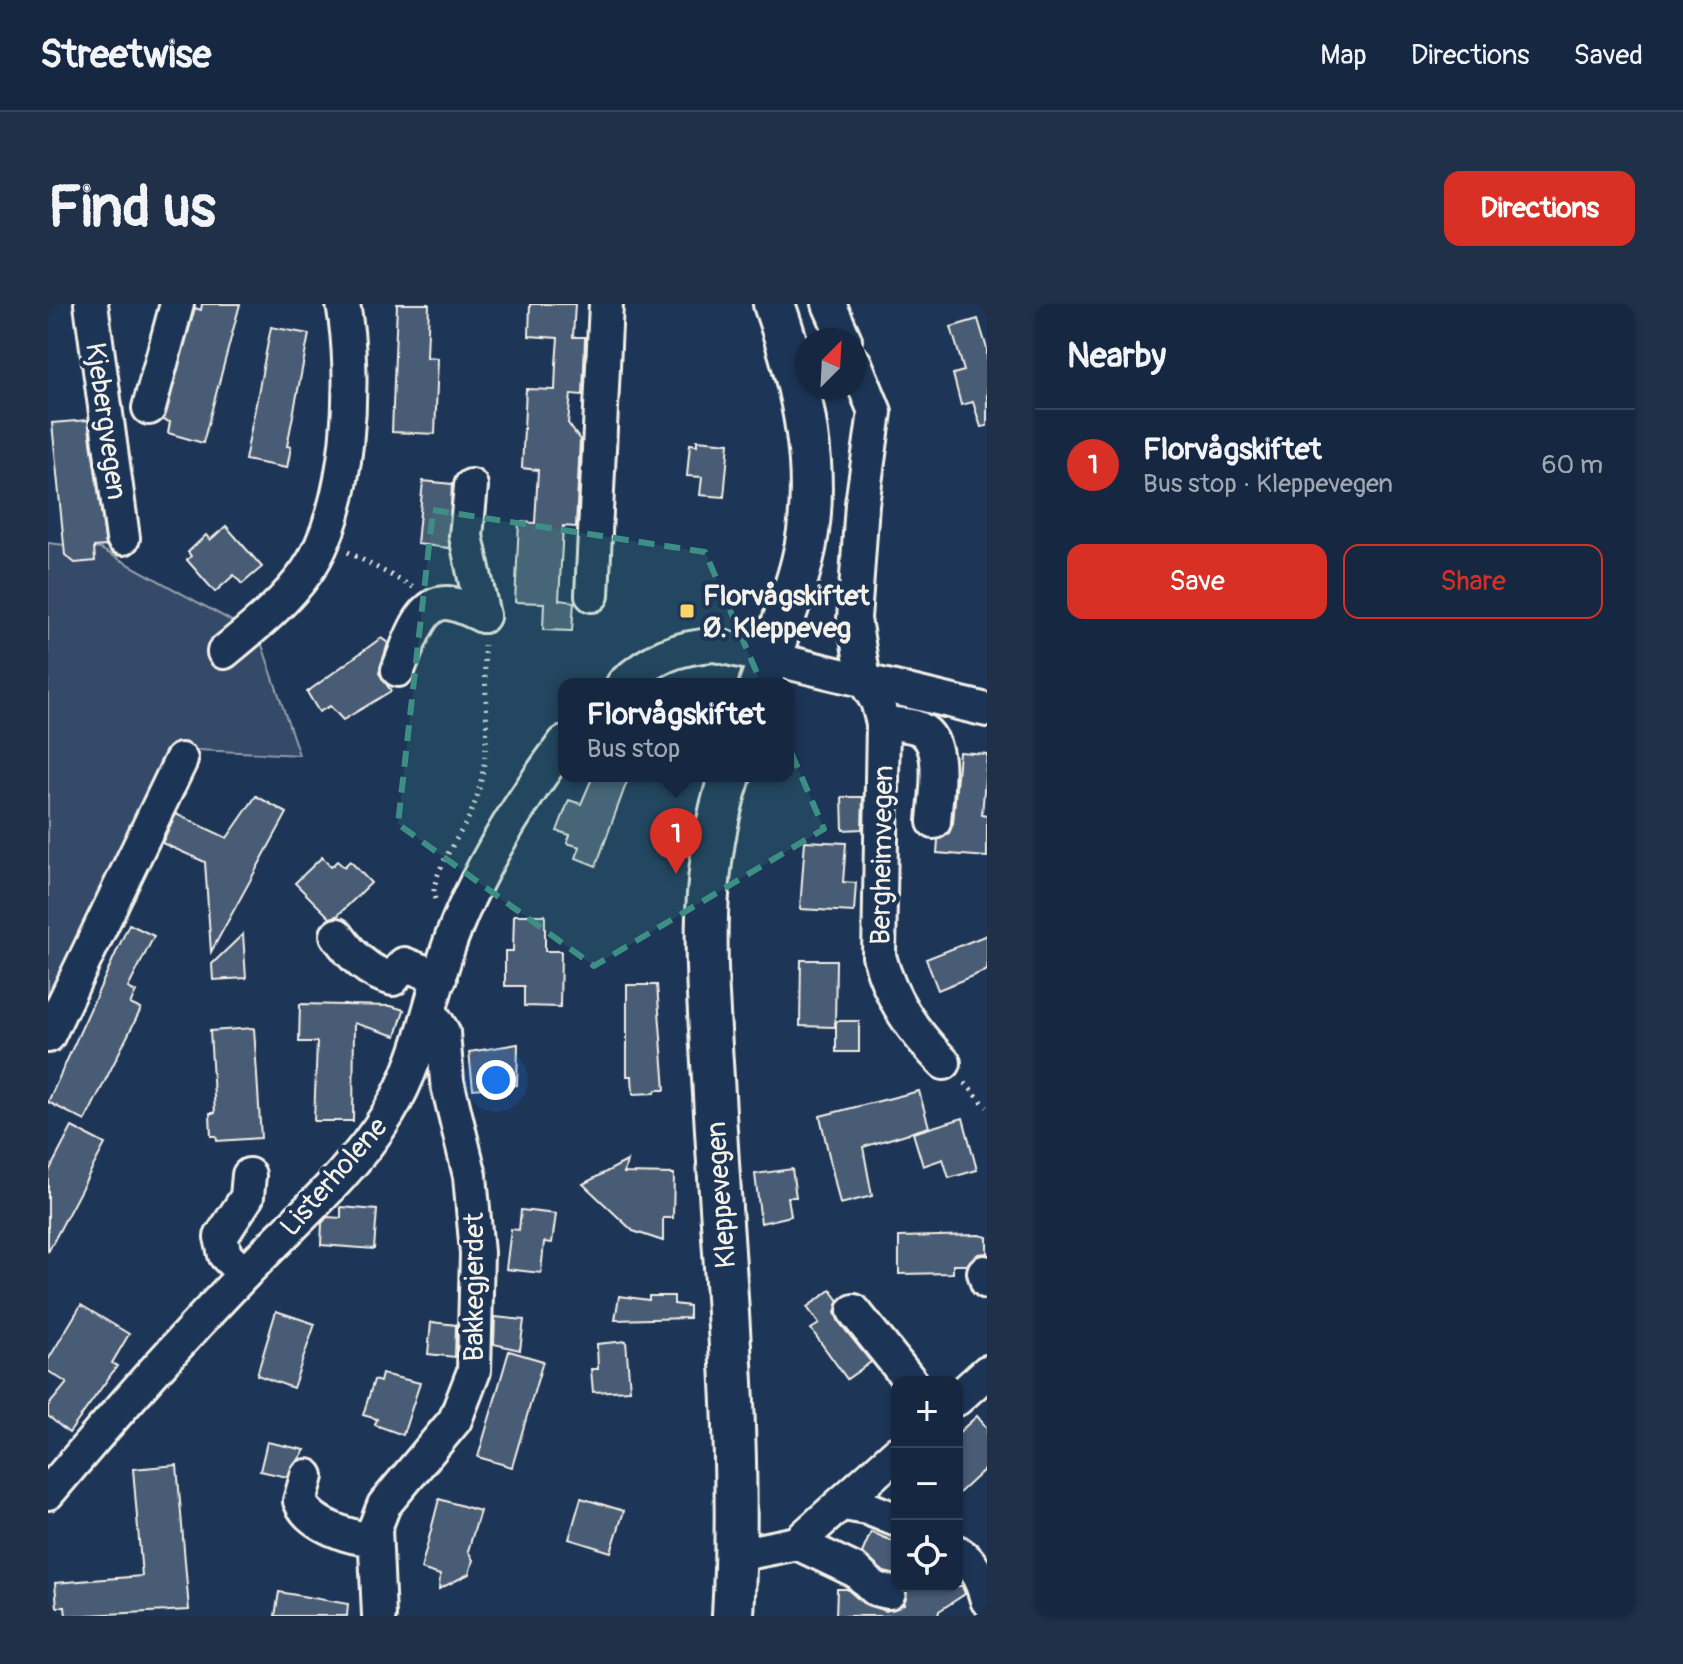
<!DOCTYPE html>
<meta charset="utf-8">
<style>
body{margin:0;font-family:Pangolin,sans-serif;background:#1f3048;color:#f1f3f6}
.controls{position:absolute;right:24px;bottom:24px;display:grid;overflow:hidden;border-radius:16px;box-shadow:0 2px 6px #0004}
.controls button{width:72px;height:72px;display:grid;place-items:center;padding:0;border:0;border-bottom:2px solid #35445a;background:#162841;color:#f1f3f6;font:40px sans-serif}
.compass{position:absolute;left:747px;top:24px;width:72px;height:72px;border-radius:50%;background:#162841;box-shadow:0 2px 6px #0004;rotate:24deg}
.you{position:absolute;left:448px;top:776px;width:28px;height:28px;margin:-20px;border:6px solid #fff;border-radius:50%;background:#1a73e8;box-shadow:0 0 0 12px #1a73e833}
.badge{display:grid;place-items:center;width:52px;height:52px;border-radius:50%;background:#d93025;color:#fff;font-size:26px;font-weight:700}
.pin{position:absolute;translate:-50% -66px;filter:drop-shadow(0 2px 4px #0008)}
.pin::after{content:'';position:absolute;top:42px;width:28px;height:24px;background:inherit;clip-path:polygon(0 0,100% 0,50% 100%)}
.popup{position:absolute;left:510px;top:374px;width:236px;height:104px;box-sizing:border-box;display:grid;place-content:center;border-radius:16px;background:#162841;filter:drop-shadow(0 2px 6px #0005);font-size:26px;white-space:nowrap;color:#9ea6b1}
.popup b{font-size:30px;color:#f1f3f6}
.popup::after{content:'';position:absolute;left:50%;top:100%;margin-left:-16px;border:16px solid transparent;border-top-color:#162841}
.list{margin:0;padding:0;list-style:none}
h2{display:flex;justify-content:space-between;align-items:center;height:104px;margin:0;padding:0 32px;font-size:34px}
h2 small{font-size:26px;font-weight:400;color:#9ea6b1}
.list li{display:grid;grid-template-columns:52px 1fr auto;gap:24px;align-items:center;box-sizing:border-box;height:112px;padding:0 32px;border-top:2px solid #35445a}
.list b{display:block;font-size:30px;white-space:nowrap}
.list p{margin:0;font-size:26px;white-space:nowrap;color:#9ea6b1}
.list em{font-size:26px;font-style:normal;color:#9ea6b1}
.actions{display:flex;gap:16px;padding:24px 32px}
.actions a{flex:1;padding:18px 0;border:2px solid #d93025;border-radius:16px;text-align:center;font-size:28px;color:#d93025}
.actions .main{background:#d93025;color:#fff}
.icon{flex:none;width:44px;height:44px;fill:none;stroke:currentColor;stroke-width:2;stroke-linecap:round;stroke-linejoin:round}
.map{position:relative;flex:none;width:939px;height:1312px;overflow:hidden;border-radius:16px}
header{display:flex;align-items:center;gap:48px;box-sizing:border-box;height:112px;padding:0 40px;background:#162841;border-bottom:2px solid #35445a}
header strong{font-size:38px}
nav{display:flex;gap:44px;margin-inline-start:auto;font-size:28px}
.intro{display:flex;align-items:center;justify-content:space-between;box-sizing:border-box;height:192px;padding:0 48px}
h1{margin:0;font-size:56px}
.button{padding:20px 36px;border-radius:16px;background:#d93025;color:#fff;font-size:28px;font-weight:700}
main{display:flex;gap:48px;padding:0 48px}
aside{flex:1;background:#162841;border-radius:16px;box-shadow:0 2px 6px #0004}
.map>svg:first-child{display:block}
.green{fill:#354a67;stroke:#949ea8;stroke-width:2}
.building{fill:#485b74;stroke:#f4f1e8;stroke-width:2}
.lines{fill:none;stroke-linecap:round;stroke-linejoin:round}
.minor-casing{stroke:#f4f1e8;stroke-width:38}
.major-casing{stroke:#f4f1e8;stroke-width:46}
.path{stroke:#f4f1e8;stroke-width:5;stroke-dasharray:2 6;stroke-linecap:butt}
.minor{stroke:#1d3557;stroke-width:32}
.major{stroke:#1d3557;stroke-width:40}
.marked{fill:#3d8f86;fill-opacity:0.2;stroke:#3d8f86;stroke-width:6;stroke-dasharray:16 10;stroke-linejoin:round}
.poi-dot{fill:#ffd166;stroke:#1d3557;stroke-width:3}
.labels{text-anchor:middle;stroke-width:8;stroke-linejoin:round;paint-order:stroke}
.street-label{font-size:28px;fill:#f4f1e8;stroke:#1d3557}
.poi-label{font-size:28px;font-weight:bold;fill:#f4f1e8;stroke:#1d3557;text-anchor:start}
</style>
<header>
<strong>Streetwise</strong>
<nav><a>Map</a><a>Directions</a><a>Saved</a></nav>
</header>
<div class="intro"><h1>Find us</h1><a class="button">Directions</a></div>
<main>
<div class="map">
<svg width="939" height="1312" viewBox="0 0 939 1312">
<rect width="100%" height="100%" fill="#1d3557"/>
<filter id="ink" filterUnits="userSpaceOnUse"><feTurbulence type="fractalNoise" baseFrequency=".0125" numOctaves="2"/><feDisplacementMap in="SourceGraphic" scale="16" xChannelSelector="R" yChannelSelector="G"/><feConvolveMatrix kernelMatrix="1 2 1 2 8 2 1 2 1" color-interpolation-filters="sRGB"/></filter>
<g filter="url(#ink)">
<polygon class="green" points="0,239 53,245 211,332 251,451 149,446 49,591 0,691"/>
<g class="building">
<polygon points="154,0 192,0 155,139 120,129 122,118 115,116 147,4 153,6"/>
<polygon points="349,0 381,0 379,53 390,54 387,130 344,128"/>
<polygon points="482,0 527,0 525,33 537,33 535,91 523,90 520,119 532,136 528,223 515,222 511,296 526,298 524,327 495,326 496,299 467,298 471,218 487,219 490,166 474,164 478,85 507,86 508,60 510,34 481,32"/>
<polygon points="930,15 939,45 939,122 933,123 925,98 913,101 905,70 916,67 903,23"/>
<polygon points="223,23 261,30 239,142 243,143 239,164 197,156"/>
<polygon points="40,116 58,242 46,243 47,257 27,259 17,251 4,119"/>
<polygon points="649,136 681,139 676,193 652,191 654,173 639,172 642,140 649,141"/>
<polygon points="375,177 404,180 401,244 369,240"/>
<polygon points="178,222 214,263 194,280 186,271 167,288 139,256 143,252 140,248 158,231 162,236"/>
<polygon points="333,334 340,339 331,369 343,387 295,416 282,402 271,408 259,388"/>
<polygon points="911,448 939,450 934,511 939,512 939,553 889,549 890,536 901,529 905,520"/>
<polygon points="545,472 581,472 548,562 528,554 532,543 519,539 522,531 509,527 521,496 533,500"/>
<polygon points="208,492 239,509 163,648 157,558 114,539 128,510 179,534"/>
<polygon points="794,493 815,493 814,525 795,526"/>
<polygon points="757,537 798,539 795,578 808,579 806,608 752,605"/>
<polygon points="274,553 283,563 289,557 296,563 302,557 323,579 289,612 282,614 247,579"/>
<polygon points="466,611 497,611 497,647 513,647 512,703 476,702 476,682 457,682 457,647 465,647"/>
<polygon points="81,620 106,632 80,684 88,688 82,700 93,705 37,817 0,798"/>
<polygon points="195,630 198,674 165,676 164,660"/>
<polygon points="939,631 939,666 890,686 878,655"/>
<polygon points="753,656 788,656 787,723 752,722"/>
<polygon points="579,681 609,681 617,786 608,786 607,789 585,790 584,772 579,772"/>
<polygon points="252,700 343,702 356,706 348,732 306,719 305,817 266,817 269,738 251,738"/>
<rect x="788" y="717" width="23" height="31"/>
<polygon points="206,724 213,834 169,837 168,832 163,832 162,809 167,809 162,727"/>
<polygon points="470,740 469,781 425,785 421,748"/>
<polygon points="871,787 881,823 815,843 824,892 792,900 772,812"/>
<polygon points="915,814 929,866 901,874 895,855 875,862 865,829"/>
<polygon points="24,823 57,840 0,948 0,869"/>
<polygon points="579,857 576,869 626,870 625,914 615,914 615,937 585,927 535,880"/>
<polygon points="744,865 748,893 740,893 743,912 713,919 707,870"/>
<polygon points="293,903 329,906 326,945 273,941 274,919 279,913 293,914"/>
<polygon points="473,906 508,910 504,939 496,938 493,969 458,965 463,925 471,926"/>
<polygon points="931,931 939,933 939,949 930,950 919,961 905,961 905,969 851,970 851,933"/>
<polygon points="783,986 791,997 787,1009 791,1018 823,1058 799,1075 763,1025 771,1020 759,1003"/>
<polygon points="571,992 601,996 601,992 626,992 626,1000 641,1002 641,1014 567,1016"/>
<polygon points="33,1001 81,1030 64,1059 69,1062 21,1129 0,1112 0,1102 19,1079 0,1067 0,1056"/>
<polygon points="228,1007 267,1020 245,1084 209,1071"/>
<polygon points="447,1013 476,1016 472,1046 446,1040"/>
<polygon points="383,1018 408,1021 407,1053 380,1050"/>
<polygon points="578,1037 582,1086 545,1088 543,1065 550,1065 549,1040"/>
<polygon points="461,1047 495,1057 464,1163 430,1153"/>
<polygon points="334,1070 372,1079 355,1131 327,1121 329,1115 315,1111 326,1076 332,1078"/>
<polygon points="929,1112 939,1124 939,1163 909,1191 909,1130"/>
<polygon points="219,1138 257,1146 239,1173 212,1167"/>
<polygon points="129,1161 141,1306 18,1312 17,1303 9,1303 7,1279 94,1272 85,1165"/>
<polygon points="533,1194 576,1207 563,1248 521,1235"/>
<polygon points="391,1195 432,1207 420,1247 425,1256 421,1270 391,1285 392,1271 373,1265"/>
<polygon points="823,1228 849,1239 849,1271 836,1268 814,1249"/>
<polygon points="859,1282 914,1282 917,1290 891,1307 890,1312 788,1312 789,1285 799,1285 815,1299 838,1307 856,1300"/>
<polygon points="231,1288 300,1300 299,1312 227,1312"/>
</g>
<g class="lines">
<g class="minor-casing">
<g id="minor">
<polyline points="43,0 75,234"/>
<polyline points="781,0 797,36"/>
<path d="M807 59 827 108 814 200 806 315 816 376 829 397 835 419 831 652C843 696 864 726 896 759"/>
<polyline points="101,104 129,0"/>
<polyline points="423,182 418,232 435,312"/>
<polyline points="544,291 558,0"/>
<path d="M176 348C205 324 237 299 259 267 302 206 309 72 295 0"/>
<path d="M350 366C359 346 371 297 399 299 411 300 424 307 435 312"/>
<path d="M575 380C604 354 629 343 667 341L939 406"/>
<path d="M835 419C845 420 857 420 867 423 901 433 887 494 886 518"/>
<path d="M289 631C303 651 320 669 345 675L356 660 392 674"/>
<polyline points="0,732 133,456"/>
<polyline points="936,968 939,978"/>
<polyline points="196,970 177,951 173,933 199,893 201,871"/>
<polyline points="806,1007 863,1078"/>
<polyline points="909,1095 939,1068"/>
<path d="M259 1172 252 1197C261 1221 304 1235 327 1235"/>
<path d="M0 1189C64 1113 130 1039 198 968 247 917 303 870 340 810 374 756 382 692 404 633 430 565 473 497 516 439"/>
<polyline points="796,1200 819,1204 849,1216"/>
<polyline points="749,1239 808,1267 827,1285 841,1288"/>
<path d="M909 1248C926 1258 934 1277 939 1296"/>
<polyline points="689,1251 749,1239 849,1149"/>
<polyline points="331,1312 327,1224 336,1201 407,1116 426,1067 429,949 422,872 399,777 395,728 382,707"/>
</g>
</g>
<g class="major-casing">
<g id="major">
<path d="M712 380C726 340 744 299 754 258 776 173 754 81 726 0"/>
<path d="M682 472C647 577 660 683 666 791 675 964 695 1138 685 1312"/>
</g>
</g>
<g class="path">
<polyline points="300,248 365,283"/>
<path d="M387 595C380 574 412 532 422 511 446 456 437 399 436 341"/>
<polyline points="917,779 939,803"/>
</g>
<use href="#minor" class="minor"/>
<use href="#major" class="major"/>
</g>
</g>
<path class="marked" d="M385 206 657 248 776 525 546 662 350 520Z"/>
<rect class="poi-dot" x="631" y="299" width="16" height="16" rx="4"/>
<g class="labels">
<g class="street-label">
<text transform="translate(59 117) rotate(82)" y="10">Kjebergvegen</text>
<text transform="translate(833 551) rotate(-89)" y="10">Bergheimvegen</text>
<text transform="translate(285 872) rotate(-49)" y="10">Listerholene</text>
<text transform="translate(672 891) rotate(-94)" y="10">Kleppevegen</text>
<text transform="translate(425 983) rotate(-90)" y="10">Bakkegjerdet</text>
</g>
<g class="poi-label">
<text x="655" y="301">Florvågskiftet<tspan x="655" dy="32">Ø. Kleppeveg</tspan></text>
</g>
</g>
</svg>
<div class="controls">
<button>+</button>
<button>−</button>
<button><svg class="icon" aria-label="locate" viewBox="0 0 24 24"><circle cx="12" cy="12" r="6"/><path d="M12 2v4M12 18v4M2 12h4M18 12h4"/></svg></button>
</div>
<svg class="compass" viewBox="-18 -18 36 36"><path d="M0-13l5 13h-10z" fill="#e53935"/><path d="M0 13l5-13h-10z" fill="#9ea6b1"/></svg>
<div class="you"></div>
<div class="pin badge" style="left:628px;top:570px">1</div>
<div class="popup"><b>Florvågskiftet</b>Bus stop</div>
</div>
<aside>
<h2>Nearby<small></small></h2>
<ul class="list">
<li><span class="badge">1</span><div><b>Florvågskiftet</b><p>Bus stop · Kleppevegen</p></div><em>60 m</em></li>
</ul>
<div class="actions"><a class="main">Save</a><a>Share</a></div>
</aside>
</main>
